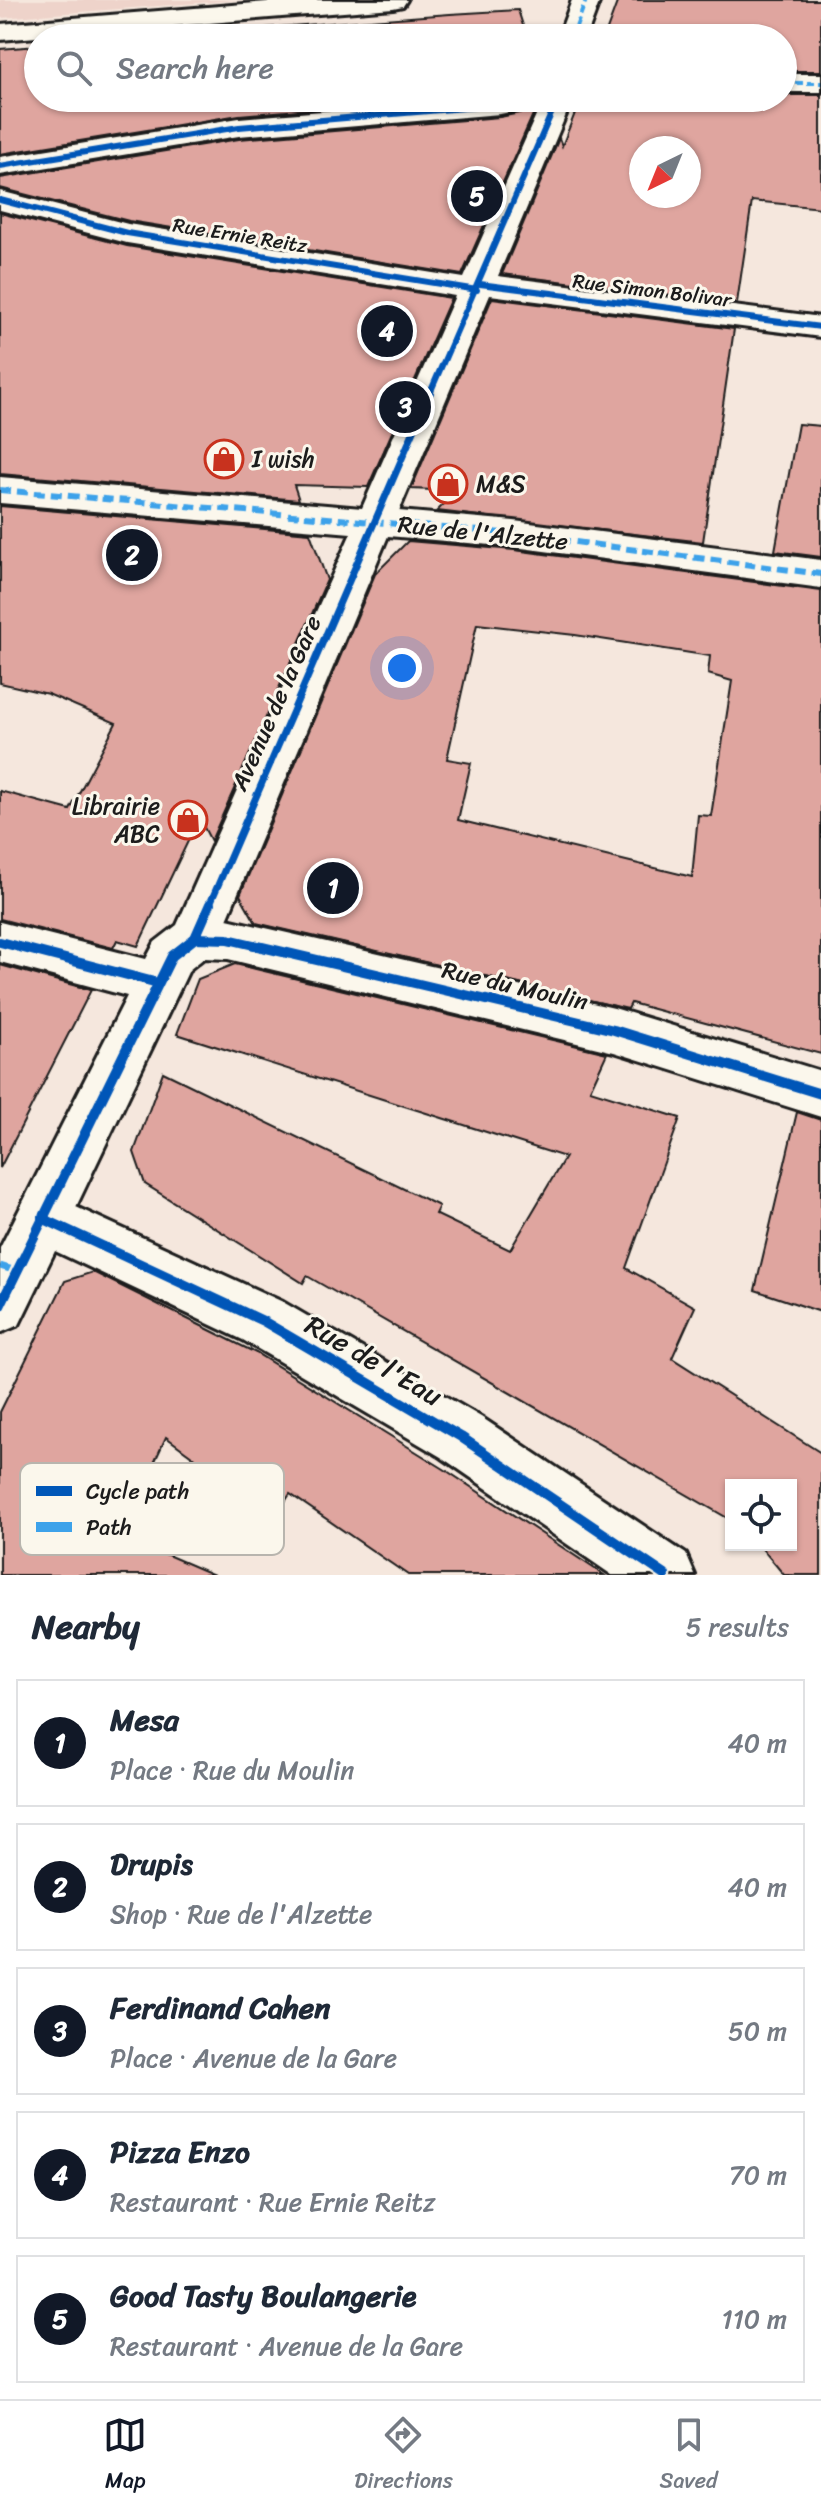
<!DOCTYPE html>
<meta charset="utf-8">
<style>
body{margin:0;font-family:Sriracha,sans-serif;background:#f6f6f7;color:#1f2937}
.controls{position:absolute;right:24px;bottom:24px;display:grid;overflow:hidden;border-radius:0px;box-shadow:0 2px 6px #0004}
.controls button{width:72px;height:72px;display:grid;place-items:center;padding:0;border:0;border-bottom:2px solid #e0e1e3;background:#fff;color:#1f2937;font:40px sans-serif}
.compass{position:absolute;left:629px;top:136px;width:72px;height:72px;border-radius:50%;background:#fff;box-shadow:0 2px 6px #0004;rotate:223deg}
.you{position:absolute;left:402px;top:668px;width:28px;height:28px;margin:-20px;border:6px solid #fff;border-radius:50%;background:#1a73e8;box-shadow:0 0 0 12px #1a73e833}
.badge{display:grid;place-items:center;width:52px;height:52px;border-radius:50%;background:#111827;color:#fff;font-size:26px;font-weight:700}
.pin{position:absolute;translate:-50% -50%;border:4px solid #fff;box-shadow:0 2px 8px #0006}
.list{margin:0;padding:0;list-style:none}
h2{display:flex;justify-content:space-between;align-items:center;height:104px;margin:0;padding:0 32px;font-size:34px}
h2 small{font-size:26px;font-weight:400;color:#747a83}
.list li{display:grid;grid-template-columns:52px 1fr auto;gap:24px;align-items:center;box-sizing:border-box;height:128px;margin:0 16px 16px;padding:0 16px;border:2px solid #e0e1e3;border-radius:0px}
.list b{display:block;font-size:30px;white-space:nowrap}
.list p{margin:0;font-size:26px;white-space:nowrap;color:#747a83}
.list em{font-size:26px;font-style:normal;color:#747a83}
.icon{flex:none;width:44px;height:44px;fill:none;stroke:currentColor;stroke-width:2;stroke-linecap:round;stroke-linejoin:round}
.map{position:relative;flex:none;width:821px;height:1575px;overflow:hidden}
.search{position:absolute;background:#fff;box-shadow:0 2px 6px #0004;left:24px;right:24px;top:24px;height:88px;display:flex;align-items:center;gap:20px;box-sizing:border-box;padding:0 28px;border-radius:44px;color:#747a83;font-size:30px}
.sheet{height:824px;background:#fff}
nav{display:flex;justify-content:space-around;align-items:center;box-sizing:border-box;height:112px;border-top:2px solid #e0e1e3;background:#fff;font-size:22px;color:#747a83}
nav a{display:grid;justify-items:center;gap:4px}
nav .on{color:#111827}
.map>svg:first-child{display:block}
.built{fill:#eed3ca}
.building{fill:#dfa59f;stroke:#1c1c1c;stroke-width:2;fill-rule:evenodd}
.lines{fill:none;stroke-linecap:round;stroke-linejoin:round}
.minor-casing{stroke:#1c1c1c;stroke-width:6}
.major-casing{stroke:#1c1c1c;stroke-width:6}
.minor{fill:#fbf7ec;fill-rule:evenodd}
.major{fill:#fbf7ec;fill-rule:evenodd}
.quiet-far2{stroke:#3da2ea;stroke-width:4;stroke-dasharray:8 4;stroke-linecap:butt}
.quiet-far1{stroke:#3da2ea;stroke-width:6;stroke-dasharray:11 6;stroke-linecap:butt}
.quiet{stroke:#3da2ea;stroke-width:7;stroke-dasharray:14 7;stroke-linecap:butt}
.cycleway-far2-casing{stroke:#fbf7ec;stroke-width:10}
.cycleway-far1-casing{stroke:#fbf7ec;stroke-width:12}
.cycleway-casing{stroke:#fbf7ec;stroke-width:15}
.cycleway-far2{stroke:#0057b8;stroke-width:6}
.cycleway-far1{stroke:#0057b8;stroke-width:7}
.cycleway{stroke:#0057b8;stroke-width:10}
.labels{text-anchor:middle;stroke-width:6;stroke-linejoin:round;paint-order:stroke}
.far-street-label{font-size:20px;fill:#1c1c1c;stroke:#fbf7ec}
.poi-label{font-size:24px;fill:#1c1c1c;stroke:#fbf7ec;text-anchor:start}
.street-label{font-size:24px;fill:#1c1c1c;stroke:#fbf7ec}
.near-street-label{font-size:28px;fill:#1c1c1c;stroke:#fbf7ec}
.key{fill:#fbf7ec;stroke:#b8b5ae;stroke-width:2}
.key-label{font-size:22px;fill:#1c1c1c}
</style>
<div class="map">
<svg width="821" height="1575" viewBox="0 0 821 1575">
<rect width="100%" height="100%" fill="#f5e7dd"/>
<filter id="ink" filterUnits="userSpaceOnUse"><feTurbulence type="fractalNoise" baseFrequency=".0125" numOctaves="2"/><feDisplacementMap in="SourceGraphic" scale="16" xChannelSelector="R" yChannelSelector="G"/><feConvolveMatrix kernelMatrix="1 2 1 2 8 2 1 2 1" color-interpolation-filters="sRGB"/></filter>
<g filter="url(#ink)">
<polygon class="built" points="0,0 238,0 0,18"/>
<g class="building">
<polygon points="618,0 821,0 821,71 783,71 783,38 604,38"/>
<polygon points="518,10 527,38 133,38 450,14"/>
<polygon points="38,46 38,98 442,98 239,115 0,154 0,49"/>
<path d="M783 95H821V208L752 201 737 303 502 274 559 138 562 146 581 98H783ZM641 148H689V196H641Z"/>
<polygon points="535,110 462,275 129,221 0,188 0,178 239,139 500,117"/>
<polygon points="0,213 127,246 451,298 368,487 294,485 299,500 0,474"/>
<polygon points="492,298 734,329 703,542 437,511 457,491 411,489"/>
<polygon points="798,424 821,426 821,557 775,551"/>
<polygon points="0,506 310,533 327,580 211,841 199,818 138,946 117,940 113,948 0,919 0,791 70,810 116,723 48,694 0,683"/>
<path d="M408 541 514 550 821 591V1054L631 1003 628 1009 256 923 240 895 375 574ZM477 624 575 635 710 656 708 674 732 681 711 816 698 815 692 877 458 820 471 763 447 759Z"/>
<polygon points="235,964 607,1053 590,1090 680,1118 626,1268 695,1307 672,1358 821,1453 821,1575 784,1575 759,1545 791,1545 791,1485 731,1485 731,1520 307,1276 303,1283 145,1184 134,1152 163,1072 439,1206 435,1214 510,1250 565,1157 177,1034 198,979"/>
<polygon points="0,965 91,990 0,1168"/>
<polygon points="797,1112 821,1120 821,1312 755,1290"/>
<polygon points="93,1272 256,1353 444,1469 604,1575 408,1575 290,1494 275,1517 166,1437 121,1535 214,1575 0,1575 0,1412 65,1281"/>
</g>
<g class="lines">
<g class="minor-casing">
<g id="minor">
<polygon points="572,0 600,0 586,38 558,38"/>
<rect x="783" y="74" width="38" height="18"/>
<polygon points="478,98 573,98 498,276 821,317 821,337 490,295 399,511 514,521 821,560 821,588 514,547 388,536 227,919 614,1008 821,1071 821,1117 614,1052 228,959 204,958 189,970 76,1207 283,1302 481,1417 686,1554 695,1575 612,1575 441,1457 243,1340 55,1251 19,1325 0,1333 0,1248 127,996 0,962 0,922 146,959 155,942 177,925 351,533 0,503 0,477 362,508 455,296 127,243 0,210 0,191 128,224 464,278 540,106 500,114 239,136 0,175 0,157 239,118"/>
</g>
</g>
<g class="major-casing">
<polygon id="major" points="292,0 407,0 403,6 393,8 0,40 0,24"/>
</g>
<use href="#minor" class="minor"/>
<use href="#major" class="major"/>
<g class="quiet-far2">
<polyline points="572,38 586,0"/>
<polyline points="783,83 821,83"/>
</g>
<polyline class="quiet-far1" points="0,490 514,534 821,574"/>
<polyline class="quiet" points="0,1266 16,1271"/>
<g class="cycleway-far2-casing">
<g id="cycleway-far2">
<polyline points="0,166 239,127 500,105 538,98"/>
<polyline points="0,200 127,233 477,290"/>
<polyline points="480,284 821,327"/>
<polyline points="430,393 558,98"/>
</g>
</g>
<g class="cycleway-far1-casing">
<polyline id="cycleway-far1" points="209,906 431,391"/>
</g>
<g class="cycleway-casing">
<g id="cycleway">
<polyline points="195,938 228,939 614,1030 821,1094"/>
<polyline points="0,942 158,983"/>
<polyline points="42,1218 263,1321 461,1437 665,1575"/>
<polyline points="0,1306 172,956 195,938 210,904"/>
</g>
</g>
<use href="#cycleway-far2" class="cycleway-far2"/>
<use href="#cycleway-far1" class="cycleway-far1"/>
<use href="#cycleway" class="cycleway"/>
</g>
</g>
<defs>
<g id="shop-ring" transform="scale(2)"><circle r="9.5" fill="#fbf7ec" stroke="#c8321e" stroke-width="1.5"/><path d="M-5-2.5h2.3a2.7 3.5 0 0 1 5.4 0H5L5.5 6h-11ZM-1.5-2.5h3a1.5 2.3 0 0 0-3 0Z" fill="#c8321e"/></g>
</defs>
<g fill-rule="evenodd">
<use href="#shop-ring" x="224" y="459"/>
<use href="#shop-ring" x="448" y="484"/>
<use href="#shop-ring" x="188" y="820"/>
</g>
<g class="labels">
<g class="far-street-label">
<text transform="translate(240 235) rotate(9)" y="7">Rue Ernie Reitz</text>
<text transform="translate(652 290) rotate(7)" y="7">Rue Simon Bolivar</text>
</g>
<g class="poi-label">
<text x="252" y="467">I wish</text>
<text x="476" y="492">M&amp;S</text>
<text x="160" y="814" text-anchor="end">Librairie<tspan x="160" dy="28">ABC</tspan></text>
</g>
<g class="street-label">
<text transform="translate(483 533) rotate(6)" y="8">Rue de l'Alzette</text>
<text transform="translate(276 703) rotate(-66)" y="8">Avenue de la Gare</text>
<text transform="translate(515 986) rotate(13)" y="8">Rue du Moulin</text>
</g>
<g class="near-street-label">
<text transform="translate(374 1360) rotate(30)" y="10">Rue de l'Eau</text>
</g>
</g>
<rect x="20" y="1463" width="264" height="92" rx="12" class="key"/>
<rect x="36" y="1486" width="36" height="10" fill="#0057b8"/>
<rect x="36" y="1522" width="36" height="10" fill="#3da2ea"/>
<g class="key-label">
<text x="86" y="1499">Cycle path</text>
<text x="86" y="1535">Path</text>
</g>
</svg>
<div class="controls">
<button><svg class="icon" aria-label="locate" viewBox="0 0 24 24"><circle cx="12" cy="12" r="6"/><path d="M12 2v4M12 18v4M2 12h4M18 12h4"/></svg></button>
</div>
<svg class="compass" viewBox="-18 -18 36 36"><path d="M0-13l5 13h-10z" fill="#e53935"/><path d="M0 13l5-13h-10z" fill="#747a83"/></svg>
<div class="you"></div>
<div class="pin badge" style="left:333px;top:888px">1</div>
<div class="pin badge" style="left:132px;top:555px">2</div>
<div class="pin badge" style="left:405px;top:407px">3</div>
<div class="pin badge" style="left:387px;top:331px">4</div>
<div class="pin badge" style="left:477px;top:196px">5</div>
<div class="search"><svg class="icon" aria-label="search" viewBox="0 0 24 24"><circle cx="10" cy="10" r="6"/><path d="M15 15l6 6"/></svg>Search here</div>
</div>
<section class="sheet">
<h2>Nearby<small>5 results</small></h2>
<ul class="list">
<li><span class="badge">1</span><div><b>Mesa</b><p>Place · Rue du Moulin</p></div><em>40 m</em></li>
<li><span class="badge">2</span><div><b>Drupis</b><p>Shop · Rue de l'Alzette</p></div><em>40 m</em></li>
<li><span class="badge">3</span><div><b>Ferdinand Cahen</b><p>Place · Avenue de la Gare</p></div><em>50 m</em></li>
<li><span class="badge">4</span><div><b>Pizza Enzo</b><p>Restaurant · Rue Ernie Reitz</p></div><em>70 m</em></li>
<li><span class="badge">5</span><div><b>Good Tasty Boulangerie</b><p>Restaurant · Avenue de la Gare</p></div><em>110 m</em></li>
</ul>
</section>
<nav>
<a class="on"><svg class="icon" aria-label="map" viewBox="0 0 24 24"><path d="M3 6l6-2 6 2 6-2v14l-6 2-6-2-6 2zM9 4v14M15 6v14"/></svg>Map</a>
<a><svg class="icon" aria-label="directions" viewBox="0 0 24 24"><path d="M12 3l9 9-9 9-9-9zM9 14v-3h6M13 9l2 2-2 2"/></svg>Directions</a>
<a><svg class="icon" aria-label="saved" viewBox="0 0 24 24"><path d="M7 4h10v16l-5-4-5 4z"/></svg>Saved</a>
</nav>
